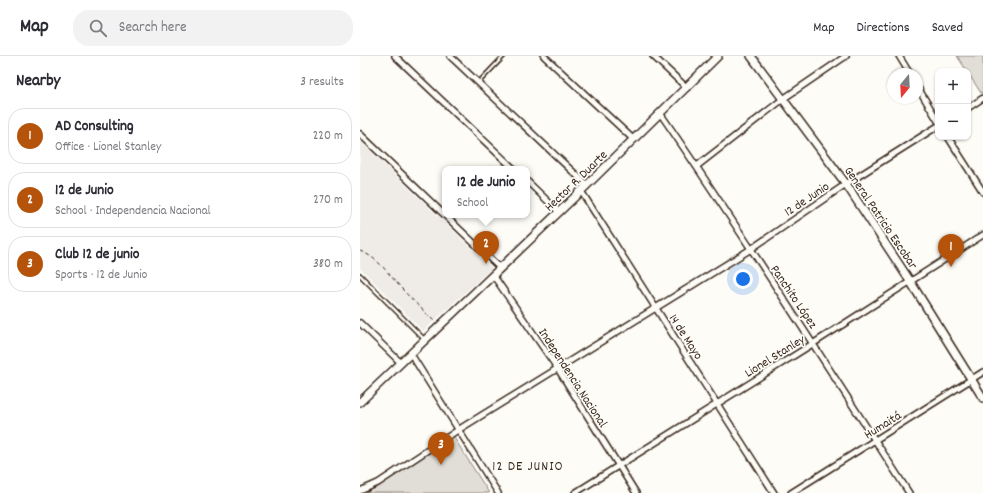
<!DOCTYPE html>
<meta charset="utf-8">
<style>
body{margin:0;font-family:Dekko,sans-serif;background:#f2f2f3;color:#2b2b33}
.controls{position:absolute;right:12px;top:12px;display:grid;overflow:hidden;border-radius:8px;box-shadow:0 1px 3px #0004}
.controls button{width:36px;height:36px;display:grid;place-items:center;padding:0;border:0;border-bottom:1px solid #e1e1e2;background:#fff;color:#2b2b33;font:20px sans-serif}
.compass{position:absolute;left:527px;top:12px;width:36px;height:36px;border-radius:50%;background:#fff;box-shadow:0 1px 3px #0004;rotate:198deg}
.you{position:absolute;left:383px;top:223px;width:14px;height:14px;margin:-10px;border:3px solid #fff;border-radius:50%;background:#1a73e8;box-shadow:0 0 0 6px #1a73e833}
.badge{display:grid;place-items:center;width:26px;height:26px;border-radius:50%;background:#b45309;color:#fff;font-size:13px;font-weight:700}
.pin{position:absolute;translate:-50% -33px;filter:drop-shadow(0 1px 2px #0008)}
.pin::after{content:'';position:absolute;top:21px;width:14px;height:12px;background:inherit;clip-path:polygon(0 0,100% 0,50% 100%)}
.popup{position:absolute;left:82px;top:110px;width:88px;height:52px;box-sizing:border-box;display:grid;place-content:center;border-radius:8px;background:#fff;filter:drop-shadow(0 1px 3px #0005);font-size:13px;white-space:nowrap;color:#7c7c81}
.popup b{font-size:15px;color:#2b2b33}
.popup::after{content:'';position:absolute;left:50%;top:100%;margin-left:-8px;border:8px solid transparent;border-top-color:#fff}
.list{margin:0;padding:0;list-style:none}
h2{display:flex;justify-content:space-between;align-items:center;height:52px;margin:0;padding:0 16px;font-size:17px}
h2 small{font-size:13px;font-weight:400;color:#7c7c81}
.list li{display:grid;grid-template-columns:26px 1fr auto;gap:12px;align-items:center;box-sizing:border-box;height:56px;margin:0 8px 8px;padding:0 8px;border:1px solid #e1e1e2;border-radius:16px}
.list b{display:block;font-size:15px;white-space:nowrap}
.list p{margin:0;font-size:13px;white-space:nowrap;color:#7c7c81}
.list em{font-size:13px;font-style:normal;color:#7c7c81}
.icon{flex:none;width:22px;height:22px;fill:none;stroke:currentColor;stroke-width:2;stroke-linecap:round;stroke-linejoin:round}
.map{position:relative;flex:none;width:623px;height:437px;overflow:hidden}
header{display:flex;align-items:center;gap:24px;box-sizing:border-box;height:56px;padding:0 20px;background:#fff;border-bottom:1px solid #e1e1e2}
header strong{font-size:19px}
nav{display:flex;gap:22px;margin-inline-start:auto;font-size:14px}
.search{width:280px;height:36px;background:#f2f2f3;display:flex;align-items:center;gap:10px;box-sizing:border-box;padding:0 14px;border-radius:16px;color:#7c7c81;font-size:15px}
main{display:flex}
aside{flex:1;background:#fff}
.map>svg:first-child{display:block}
.built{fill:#efece7}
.park{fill:#e1ded7;stroke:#8e847a}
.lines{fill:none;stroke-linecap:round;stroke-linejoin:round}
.lane-casing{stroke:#3b2a1e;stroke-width:5.5}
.street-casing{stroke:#3b2a1e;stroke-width:8}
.secondary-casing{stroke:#3b2a1e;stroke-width:10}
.path{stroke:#3b2a1e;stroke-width:1;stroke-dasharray:4 3;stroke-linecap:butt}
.lane{stroke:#fdfcf7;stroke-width:2.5}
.street{stroke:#fdfcf7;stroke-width:5}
.secondary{stroke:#fdfcf7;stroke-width:7}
.labels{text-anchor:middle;stroke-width:3.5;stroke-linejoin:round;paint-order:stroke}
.street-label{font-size:13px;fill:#3b2a1e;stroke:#fdfcf7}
.neighbourhood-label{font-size:14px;letter-spacing:1px;fill:#3b2a1e;stroke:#fdfcf7}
</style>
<header>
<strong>Map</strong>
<div class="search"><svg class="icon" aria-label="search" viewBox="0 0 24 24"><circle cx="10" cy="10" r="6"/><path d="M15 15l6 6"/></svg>Search here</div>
<nav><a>Map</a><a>Directions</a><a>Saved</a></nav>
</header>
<main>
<aside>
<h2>Nearby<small>3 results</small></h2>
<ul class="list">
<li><span class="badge">1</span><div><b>AD Consulting</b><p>Office · Lionel Stanley</p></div><em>220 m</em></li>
<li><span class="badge">2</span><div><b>12 de Junio</b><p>School · Independencia Nacional</p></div><em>270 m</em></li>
<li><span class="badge">3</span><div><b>Club 12 de junio</b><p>Sports · 12 de Junio</p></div><em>380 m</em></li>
</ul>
</aside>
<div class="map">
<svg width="623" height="437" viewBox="0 0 623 437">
<rect width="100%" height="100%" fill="#fdfcf7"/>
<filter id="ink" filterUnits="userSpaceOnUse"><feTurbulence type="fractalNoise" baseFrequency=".025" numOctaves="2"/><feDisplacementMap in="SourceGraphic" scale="8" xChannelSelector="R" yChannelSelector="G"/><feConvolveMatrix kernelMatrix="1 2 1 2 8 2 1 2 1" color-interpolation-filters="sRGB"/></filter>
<g filter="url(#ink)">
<polygon class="built" points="0,85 132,212 63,275 0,212"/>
<g class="park">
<polygon points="597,0 623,0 623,36 621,37 608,17 608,15 607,15"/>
<polygon points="93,380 129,437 6,437"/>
</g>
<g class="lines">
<g class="lane-casing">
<g id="lane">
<polyline points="118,27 144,0"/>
<polyline points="0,219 65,284"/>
</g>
</g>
<g class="street-casing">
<g id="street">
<polyline points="35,0 154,113"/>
<polyline points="90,0 227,129"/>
<polyline points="184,0 273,83"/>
<polyline points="293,0 327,32"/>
<polyline points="539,0 550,18"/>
<polyline points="557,30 578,65"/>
<polyline points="608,52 623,42"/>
<path d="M300 57C386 182 467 310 549 437"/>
<polyline points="0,78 140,212"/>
<polyline points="588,81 623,136"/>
<polyline points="337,110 423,43 486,0"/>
<polyline points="167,125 199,156"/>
<polyline points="221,135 414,437"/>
<polyline points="133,219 198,313 276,437"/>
<polyline points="0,267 41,307"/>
<polyline points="51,298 138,437"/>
<polyline points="0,435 18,427 98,374 391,193 486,128 578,70"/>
<polyline points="215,437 454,287 623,179"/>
<polyline points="431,437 623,316"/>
</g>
</g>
<g class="secondary-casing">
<g id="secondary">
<polyline points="391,0 486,128 550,225 623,342"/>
<polyline points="0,346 221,135 358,0"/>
</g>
</g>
<path class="path" d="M0 195C19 202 30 220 43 234 53 245 64 255 74 265"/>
<use href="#lane" class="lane"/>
<use href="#street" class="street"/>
<use href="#secondary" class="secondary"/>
</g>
</g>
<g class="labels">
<g class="street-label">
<text transform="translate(215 124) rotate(-44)" y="5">Hector R. Duarte</text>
<text transform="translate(446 142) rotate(-34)" y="5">12 de Junio</text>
<text transform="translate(522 161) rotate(56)" y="5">General Patricio Escobar</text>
<text transform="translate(435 240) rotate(56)" y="5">Panchito López</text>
<text transform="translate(327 280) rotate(57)" y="5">14 de Mayo</text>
<text transform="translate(414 299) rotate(-32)" y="5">Lionel Stanley</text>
<text transform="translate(214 321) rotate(57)" y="5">Independencia Nacional</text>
<text transform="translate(522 368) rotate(-32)" y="5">Humaitá</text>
</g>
<g class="neighbourhood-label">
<text x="168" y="414">12 DE JUNIO</text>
</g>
</g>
</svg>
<div class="controls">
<button>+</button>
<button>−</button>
</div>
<svg class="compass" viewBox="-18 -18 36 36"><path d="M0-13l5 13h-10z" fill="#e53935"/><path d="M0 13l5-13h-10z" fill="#7c7c81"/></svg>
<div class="you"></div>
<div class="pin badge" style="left:591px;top:211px">1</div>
<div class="pin badge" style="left:126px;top:208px">2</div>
<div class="popup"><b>12 de Junio</b>School</div>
<div class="pin badge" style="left:81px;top:409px">3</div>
</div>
</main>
